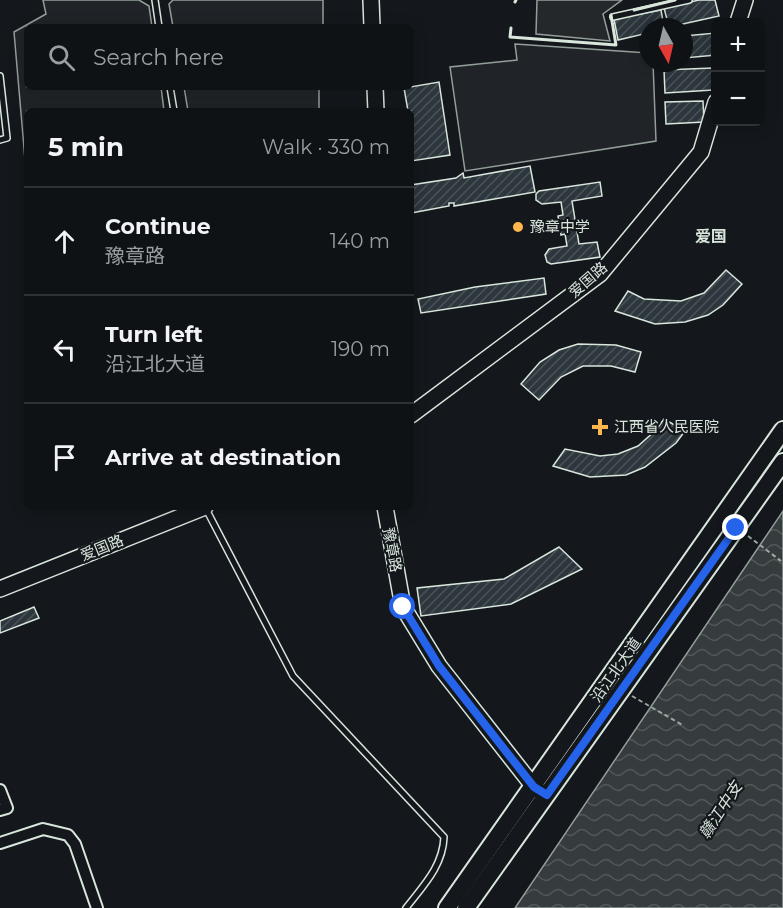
<!DOCTYPE html>
<meta charset="utf-8">
<style>
body{margin:0;font-family:Montserrat,"Noto Sans SC",sans-serif;background:#181b1e;color:#f1f3f6}
.controls{position:absolute;right:18px;top:18px;display:grid;overflow:hidden;border-radius:9px;box-shadow:0 3px 15px #0003}
.controls button{width:54px;height:54px;display:grid;place-items:center;padding:0;border:0;border-bottom:2px solid #2f3234;background:#0f1215;color:#f1f3f6;font:30px sans-serif}
.compass{position:absolute;left:639px;top:18px;width:54px;height:54px;border-radius:50%;background:#0f1215;box-shadow:0 3px 15px #0003;rotate:172deg}
.stop{position:absolute;width:18px;height:18px;margin:-14px;border:4px solid #2563eb;border-radius:50%;background:#fff}
.stop.end{background:#2563eb;border-color:#fff;box-shadow:0 2px 6px #0008}
.list{margin:0;padding:0;list-style:none}
h2{display:flex;justify-content:space-between;align-items:center;height:78px;margin:0;padding:0 24px;font-size:26px}
h2 small{font-size:20px;font-weight:400;color:#9b9ea0}
.list li{display:grid;grid-template-columns:39px 1fr auto;gap:18px;align-items:center;box-sizing:border-box;height:108px;padding:0 24px;border-top:2px solid #2f3234}
.list b{display:block;font-size:22px;white-space:nowrap}
.list p{margin:0;font-size:20px;white-space:nowrap;color:#9b9ea0}
.list em{font-size:20px;font-style:normal;color:#9b9ea0}
.icon{flex:none;width:33px;height:33px;fill:none;stroke:currentColor;stroke-width:2;stroke-linecap:round;stroke-linejoin:round}
.map{position:relative;flex:none;width:783px;height:908px;overflow:hidden}
.search{position:absolute;background:#0f1215;box-shadow:0 3px 15px #0003;left:24px;top:24px;width:390px;height:66px;display:flex;align-items:center;gap:15px;box-sizing:border-box;padding:0 21px;border-radius:9px;color:#9b9ea0;font-size:22px}
.panel{position:absolute;background:#0f1215;box-shadow:0 3px 15px #0003;left:24px;top:108px;width:390px;height:402px;border-radius:9px}
.map>svg:first-child{display:block}
.park{fill:#202428;stroke:#939e99;stroke-width:1.5}
.parking{fill:#24282b;stroke:#939e99;stroke-width:1.5}
.water{fill:url(#water-waves);stroke:#939e99;stroke-width:1.5}
.building{fill:url(#building-hatch);stroke:#d8e6dc;stroke-width:1.5}
.lines{fill:none;stroke-linecap:round;stroke-linejoin:round}
.lane-casing{stroke:#d8e6dc;stroke-width:8}
.street-casing{stroke:#d8e6dc;stroke-width:14}
.secondary-casing{stroke:#d8e6dc;stroke-width:18}
.primary-casing{stroke:#d8e6dc;stroke-width:20}
.path{stroke:#9da8a2;stroke-width:2;stroke-dasharray:4.5 3;stroke-linecap:butt}
.lane{stroke:#14181c;stroke-width:5}
.street{stroke:#14181c;stroke-width:10}
.secondary{stroke:#14181c;stroke-width:15}
.primary{stroke:#14181c;stroke-width:16}
.wall{stroke:#d8e6dc;stroke-width:3}
.route{stroke:#2563eb;stroke-width:8}
.poi-dot{fill:#ffb74d;stroke:#14181c;stroke-width:2}
.labels{text-anchor:middle;stroke-width:4.5;stroke-linejoin:round;paint-order:stroke}
.poi-label{font-size:15px;fill:#d8e6dc;stroke:#14181c;text-anchor:start}
.street-label{font-size:15px;fill:#d8e6dc;stroke:#14181c}
.neighbourhood-label{font-size:16px;font-weight:bold;fill:#d8e6dc;stroke:#14181c}
.water-label{font-size:16px;font-style:italic;fill:#d8e6dc;stroke:#14181c}
</style>
<div class="map">
<svg width="783" height="908" viewBox="0 0 783 908">
<defs>
<pattern id="water-waves" width="16" height="10" patternUnits="userSpaceOnUse" patternTransform="scale(1.5)"><rect width="16" height="10" fill="#363b3e"/><path d="M0 5q4-4 8 0t8 0" fill="none" stroke="#525759"/></pattern>
<pattern id="building-hatch" width="6" height="6" patternUnits="userSpaceOnUse" patternTransform="scale(1.5)"><rect width="6" height="6" fill="#2c363c"/><path d="M-1 1l2-2M0 6l6-6M5 7l2-2" fill="none" stroke="#4a5358"/></pattern>
</defs>
<rect width="100%" height="100%" fill="#14181c"/>
<g class="park">
<polygon points="43,0 139,0 149,6 152,27 27,27 27,87 161,87 164,111 27,111 27,183 14,32 46,14"/>
<polygon points="173,0 323,0 323,27 173,27 169,4"/>
<polygon points="515,44 648,53 648,63 653,63 656,141 465,171 450,67 517,60"/>
<polygon points="184,87 319,87 319,111 188,111"/>
</g>
<polygon class="parking" points="537,0 622,0 603,14 610,41 536,34"/>
<polygon class="water" points="783,511 783,908 515,908"/>
<g class="building">
<polygon points="699,0 715,0 719,16 669,27 664,8"/>
<polygon points="661,10 664,27 648,27 648,33 618,40 614,19"/>
<polygon points="716,33 716,55 684,58 684,36"/>
<polygon points="712,68 713,90 665,93 664,70"/>
<polygon points="439,82 450,155 411,161 411,111 408,111 404,88"/>
<polygon points="703,101 704,122 666,124 665,102"/>
<polygon points="530,166 535,192 454,206 454,203 449,203 449,206 411,213 411,185 456,178 463,173 464,178"/>
<polygon points="600,182 602,196 572,201 579,244 597,242 600,257 551,264 547,262 545,255 549,249 567,246 565,234 561,235 558,216 563,215 561,202 542,204 536,200 536,194 539,191"/>
<polygon points="726,270 742,284 723,305 708,315 685,322 655,324 615,311 628,291 644,299 681,301 704,293"/>
<polygon points="544,278 546,294 421,313 418,299 475,287"/>
<polygon points="578,344 616,345 641,352 635,372 611,366 583,366 561,377 539,400 521,384 540,362 559,350"/>
<polygon points="664,419 685,431 676,443 645,467 626,475 590,477 553,466 565,449 600,456 618,454 638,446 656,430"/>
<polygon points="559,547 582,569 511,604 421,616 417,588 504,579"/>
<polygon points="34,607 39,618 0,633 0,621"/>
</g>
<g class="lines">
<g class="lane-casing">
<g id="lane">
<polyline points="155,0 159,27"/>
<polyline points="613,17 689,0"/>
<polyline points="0,76 7,138 0,140"/>
<polyline points="170,87 174,111"/>
<path d="M205 507 293 676 444 837C443 866 423 886 406 908"/>
</g>
</g>
<g class="street-casing">
<g id="street">
<polyline points="0,790 7,808 0,810"/>
<polyline points="0,843 43,829 68,835 75,844 97,908"/>
</g>
</g>
<g class="secondary-casing">
<g id="secondary">
<polyline points="371,0 372,27"/>
<polyline points="738,22 745,0"/>
<polyline points="375,87 376,111"/>
<polyline points="411,415 600,274 701,152 716,102"/>
<polyline points="385,507 403,607 439,666 534,787 541,792"/>
<polyline points="0,589 205,507"/>
</g>
</g>
<g class="primary-casing">
<g id="primary">
<polyline points="447,908 783,430"/>
<polyline points="466,908 783,462"/>
</g>
</g>
<g class="path">
<polyline points="748,536 781,561"/>
<polyline points="632,696 684,726"/>
</g>
<use href="#lane" class="lane"/>
<use href="#street" class="street"/>
<use href="#secondary" class="secondary"/>
<use href="#primary" class="primary"/>
<g class="wall">
<polyline points="515,2 516,0"/>
<polyline points="634,10 675,0"/>
<polyline points="511,28 510,37 616,45 611,15"/>
</g>
</g>
<g class="lines">
<polyline class="route" points="403,607 439,666 534,787 547,795 736,528"/>
</g>
<g class="poi-dot">
<circle cx="518" cy="227" r="6"/>
<path d="M597 418h6v6h6v6h-6v6h-6v-6h-6v-6h6z"/>
</g>
<g class="labels">
<g class="poi-label">
<text x="530" y="232">豫章中学</text>
<text x="614" y="432">江西省人民医院</text>
</g>
<g class="street-label">
<text transform="translate(588 280) rotate(-41)" y="5">爱国路</text>
<text transform="translate(102 548) rotate(-22)" y="5">爱国路</text>
<text transform="translate(392 550) rotate(79)" y="5">豫章路</text>
<text transform="translate(616 670) rotate(-55)" y="5">沿江北大道</text>
</g>
<g class="neighbourhood-label">
<text x="711" y="242">爱国</text>
</g>
<g class="water-label">
<text transform="translate(720 810) rotate(-57)" y="6">赣江中支</text>
</g>
</g>
</svg>
<div class="controls">
<button>+</button>
<button>−</button>
</div>
<svg class="compass" viewBox="-18 -18 36 36"><path d="M0-13l5 13h-10z" fill="#e53935"/><path d="M0 13l5-13h-10z" fill="#9b9ea0"/></svg>
<div class="stop" style="left:403px;top:607px"></div>
<div class="stop end" style="left:736px;top:528px"></div>
<div class="search"><svg class="icon" aria-label="search" viewBox="0 0 24 24"><circle cx="10" cy="10" r="6"/><path d="M15 15l6 6"/></svg>Search here</div>
<section class="panel">
<h2>5 min<small>Walk · 330 m</small></h2>
<ul class="list">
<li><svg class="icon" aria-label="ahead" viewBox="0 0 24 24"><path d="M12 20V5M6 11l6-6 6 6"/></svg><div><b>Continue</b><p>豫章路</p></div><em>140 m</em></li>
<li><svg class="icon" aria-label="left" viewBox="0 0 24 24"><path d="M17 20v-9H6M10 6l-5 5 5 5"/></svg><div><b>Turn left</b><p>沿江北大道</p></div><em>190 m</em></li>
<li><svg class="icon" aria-label="arrive" viewBox="0 0 24 24"><path d="M6 21V4h12l-3 4 3 4H6"/></svg><div><b>Arrive at destination</b></div></li>
</ul>
</section>
</div>
